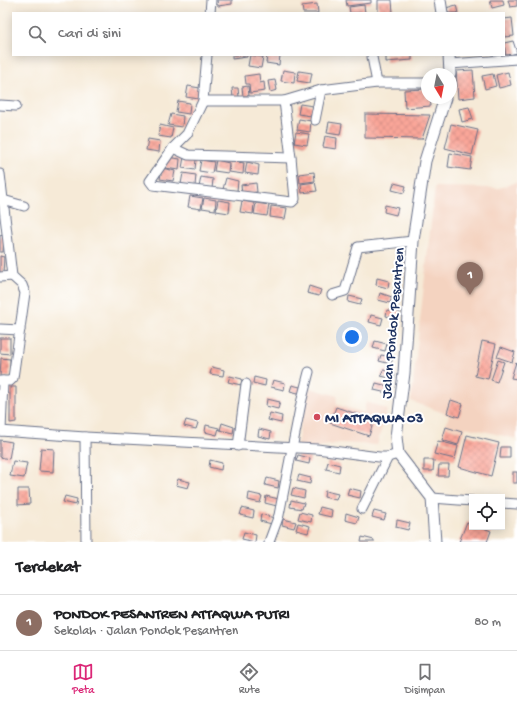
<!DOCTYPE html>
<html lang="id">
<meta charset="utf-8">
<style>
body{margin:0;font-family:"Gochi Hand",sans-serif;background:#f2f2f2;color:#202124}
.controls{position:absolute;right:12px;bottom:12px;display:grid;overflow:hidden;border-radius:0px;box-shadow:0 2px 10px #0003}
.controls button{width:36px;height:36px;display:grid;place-items:center;padding:0;border:0;border-bottom:1px solid #e0e0e0;background:#fff;color:#202124;font:20px sans-serif}
.compass{position:absolute;left:421px;top:68px;width:36px;height:36px;border-radius:50%;background:#fff;box-shadow:0 2px 10px #0003;rotate:170deg}
.you{position:absolute;left:352px;top:337px;width:14px;height:14px;margin:-10px;border:3px solid #fff;border-radius:50%;background:#1a73e8;box-shadow:0 0 0 6px #1a73e833}
.badge{display:grid;place-items:center;width:26px;height:26px;border-radius:50%;background:#db2777;color:#fff;font-size:13px;font-weight:700}
.pin{position:absolute;translate:-50% -33px;filter:drop-shadow(0 1px 2px #0008)}
.pin::after{content:'';position:absolute;top:21px;width:14px;height:12px;background:inherit;clip-path:polygon(0 0,100% 0,50% 100%)}
.list{margin:0;padding:0;list-style:none}
h2{display:flex;justify-content:space-between;align-items:center;height:52px;margin:0;padding:0 16px;font-size:17px}
h2 small{font-size:13px;font-weight:400;color:#757577}
.list li{display:grid;grid-template-columns:26px 1fr auto;gap:12px;align-items:center;box-sizing:border-box;height:56px;padding:0 16px;border-top:1px solid #e0e0e0}
.list b{display:block;font-size:15px;white-space:nowrap}
.list p{margin:0;font-size:13px;white-space:nowrap;color:#757577}
.list em{font-size:13px;font-style:normal;color:#757577}
.icon{flex:none;width:22px;height:22px;fill:none;stroke:currentColor;stroke-width:2;stroke-linecap:round;stroke-linejoin:round}
.map{position:relative;flex:none;width:517px;height:542px;overflow:hidden}
.search{position:absolute;background:#fff;box-shadow:0 2px 10px #0003;left:12px;right:12px;top:12px;height:44px;display:flex;align-items:center;gap:10px;box-sizing:border-box;padding:0 14px;border-radius:0px;color:#757577;font-size:15px}
.sheet{height:108px;background:#fff}
nav{display:flex;justify-content:space-around;align-items:center;box-sizing:border-box;height:56px;border-top:1px solid #e0e0e0;background:#fff;font-size:11px;color:#757577}
nav a{display:grid;justify-items:center;gap:2px}
nav .on{color:#db2777}
.map>svg:first-child{display:block}
.built{fill:#f4d3c0;fill-rule:evenodd}
.building{fill:url(#building-cross-hatch)}
.lines{fill:none;stroke-linecap:round;stroke-linejoin:round}
.minor-casing{stroke:#687088;stroke-width:11}
.tertiary-casing{stroke:#687088;stroke-width:13}
.minor{stroke:#fff;stroke-width:9}
.tertiary{stroke:#fff;stroke-width:11}
.poi-dot{fill:#d1495b;stroke:#fff;stroke-width:1.5}
.labels{text-anchor:middle;stroke-width:4;stroke-linejoin:round;paint-order:stroke}
.street-label{font-size:15px;fill:#1b2f5e;stroke:#fff}
.poi-label{font-size:15px;font-weight:bold;fill:#1b2f5e;stroke:#fff;text-anchor:start}
</style>
<div class="map">
<svg width="517" height="542" viewBox="0 0 517 542">
<defs>
<pattern id="building-cross-hatch" width="8" height="8" patternUnits="userSpaceOnUse"><rect width="8" height="8" fill="#faa699"/><path d="M0 0l8 8M0 8l8-8" fill="none" stroke="#d68f86"/></pattern>
</defs>
<rect width="100%" height="100%" fill="#fff"/>
<filter id="ink" filterUnits="userSpaceOnUse"><feTurbulence type="fractalNoise" baseFrequency=".025" numOctaves="2"/><feDisplacementMap in="SourceGraphic" scale="8" xChannelSelector="R" yChannelSelector="G"/><feConvolveMatrix kernelMatrix="1 2 1 2 8 2 1 2 1" color-interpolation-filters="sRGB"/></filter>
<filter id="wash" filterUnits="userSpaceOnUse"><feTurbulence type="fractalNoise" baseFrequency=".012" numOctaves="4" result="noise"/><feDisplacementMap in="SourceGraphic" scale="16" xChannelSelector="R" yChannelSelector="G"/><feGaussianBlur stdDeviation="0.9" result="paint"/><feColorMatrix in="noise" values="0 0 0 0 0 0 0 0 0 0 0 0 0 0 0 0 0 1.4 0 .05"/><feComposite in="paint" operator="in"/></filter>
<g filter="url(#wash)">
<rect width="100%" height="100%" fill="#f6ead7"/>
<g class="built">
<polygon points="517,182 517,439 466,427 455,461 432,455 436,441 441,441 449,415 411,401 435,187 499,188"/>
<path d="M307 387 338 396 336 404 364 413 366 402 382 407 387 410 377 445 340 443 296 451ZM336 407 374 420 368 436 330 423Z"/>
</g>
<g id="blocks">
<g class="building">
<polygon points="217,0 232,0 232,4 218,6"/>
<polygon points="346,0 371,0 371,3 347,6"/>
<polygon points="378,0 392,0 393,13 378,13"/>
<polygon points="490,0 503,0 504,5 492,8"/>
<polygon points="508,0 517,0 517,6 510,7"/>
<polygon points="317,4 318,13 303,13 302,6"/>
<polygon points="364,5 365,13 350,13 349,7"/>
<polygon points="456,5 458,13 447,13 446,8"/>
<polygon points="512,18 514,36 504,37 504,19"/>
<polygon points="513,41 517,53 506,56 504,43"/>
<polygon points="232,55 247,55 247,57 232,59"/>
<polygon points="250,55 263,57 261,68 248,66"/>
<polygon points="267,55 280,55 279,65 266,63"/>
<polygon points="386,55 412,55 412,60 386,62"/>
<polygon points="283,70 295,72 294,83 281,81"/>
<polygon points="473,70 475,97 458,99 456,71"/>
<polygon points="299,71 312,73 310,83 297,81"/>
<polygon points="508,72 511,85 499,88 496,75"/>
<polygon points="259,74 260,83 264,82 265,91 250,93 249,84 246,84 245,76"/>
<polygon points="493,74 496,86 485,89 482,76"/>
<polygon points="275,80 277,90 270,92 268,81"/>
<polygon points="188,86 200,88 199,99 186,97"/>
<polygon points="248,86 249,96 243,96 242,87"/>
<polygon points="232,88 238,88 239,97 233,98"/>
<polygon points="427,89 427,98 430,98 431,106 405,108 404,90"/>
<polygon points="178,101 190,103 189,114 176,112"/>
<polygon points="300,104 313,106 311,116 298,114"/>
<polygon points="469,107 473,119 462,122 459,109"/>
<polygon points="171,114 183,116 182,127 168,125"/>
<polygon points="365,114 430,115 422,139 365,138"/>
<polygon points="299,119 311,121 310,132 297,130"/>
<polygon points="329,122 342,124 340,135 327,133"/>
<polygon points="451,124 478,130 472,155 445,148"/>
<polygon points="160,125 173,128 171,138 158,136"/>
<polygon points="296,132 309,134 307,145 294,143"/>
<polygon points="325,136 337,138 336,149 323,147"/>
<polygon points="148,139 160,141 159,152 146,150"/>
<polygon points="450,153 472,157 470,170 448,167"/>
<polygon points="168,157 180,159 179,170 165,168"/>
<polygon points="184,157 196,159 195,170 182,168"/>
<polygon points="201,160 214,162 212,173 199,171"/>
<polygon points="216,160 229,163 228,173 214,171"/>
<polygon points="231,161 244,163 243,174 229,172"/>
<polygon points="247,162 259,165 258,175 245,173"/>
<polygon points="162,168 175,171 173,181 160,179"/>
<polygon points="314,172 315,181 300,183 299,174"/>
<polygon points="183,173 196,175 195,186 181,184"/>
<polygon points="201,177 213,179 212,189 199,187"/>
<polygon points="226,178 238,181 237,191 223,189"/>
<polygon points="315,182 317,191 302,193 301,184"/>
<polygon points="256,183 257,192 242,194 241,185"/>
<polygon points="394,183 406,186 404,193 392,190"/>
<polygon points="190,196 203,198 201,209 188,207"/>
<polygon points="204,198 216,200 215,210 202,208"/>
<polygon points="218,200 230,202 229,213 216,211"/>
<polygon points="242,201 254,203 253,214 240,212"/>
<polygon points="256,203 269,205 267,216 254,214"/>
<polygon points="385,205 398,208 396,215 384,212"/>
<polygon points="271,206 287,208 285,219 270,217"/>
<polygon points="0,235 4,236 3,252 0,252"/>
<polygon points="0,256 4,257 3,274 0,274"/>
<polygon points="377,278 389,281 388,288 376,285"/>
<polygon points="309,286 321,290 319,296 307,293"/>
<polygon points="380,293 392,297 390,303 378,300"/>
<polygon points="349,296 362,299 360,305 348,302"/>
<polygon points="387,310 400,312 398,319 386,316"/>
<polygon points="371,315 383,318 381,325 369,322"/>
<polygon points="0,338 10,338 10,354 0,353"/>
<polygon points="375,341 387,344 385,351 373,348"/>
<polygon points="482,341 496,344 488,379 475,376"/>
<polygon points="501,347 515,352 512,362 497,357"/>
<polygon points="381,355 393,357 391,364 379,361"/>
<polygon points="1,358 10,359 10,377 0,377"/>
<polygon points="498,360 504,362 497,382 491,380"/>
<polygon points="516,362 517,363 517,379 511,378"/>
<polygon points="212,367 224,370 223,376 210,374"/>
<polygon points="383,370 395,372 394,379 381,376"/>
<polygon points="230,376 242,379 241,385 228,382"/>
<polygon points="254,377 266,380 265,386 253,383"/>
<polygon points="273,380 285,383 284,390 271,387"/>
<polygon points="376,383 388,386 387,393 374,390"/>
<polygon points="292,385 304,388 302,394 290,391"/>
<polygon points="10,387 16,387 16,422 10,423"/>
<polygon points="267,399 280,402 278,409 266,406"/>
<polygon points="451,400 463,404 459,417 447,413"/>
<polygon points="336,407 374,420 369,436 330,423"/>
<polygon points="270,413 282,416 281,423 268,420"/>
<polygon points="186,420 198,423 196,429 184,426"/>
<polygon points="222,423 234,427 233,433 220,430"/>
<polygon points="206,425 219,428 217,435 205,432"/>
<polygon points="446,427 462,432 458,445 442,440"/>
<polygon points="259,429 271,432 270,439 258,436"/>
<polygon points="467,435 499,443 491,476 459,467"/>
<polygon points="0,440 12,442 9,459 0,457"/>
<polygon points="438,441 458,446 455,459 434,454"/>
<polygon points="501,447 510,447 510,458 500,458"/>
<polygon points="41,448 54,449 53,472 39,471"/>
<polygon points="298,455 310,458 309,464 296,461"/>
<polygon points="210,460 222,463 221,470 209,467"/>
<polygon points="424,460 434,460 433,471 424,471"/>
<polygon points="13,461 27,463 24,478 10,476"/>
<polygon points="328,462 340,465 339,472 326,469"/>
<polygon points="439,465 449,465 448,476 438,476"/>
<rect x="513" y="472" width="4" height="11"/>
<polygon points="299,475 311,478 310,484 297,481"/>
<polygon points="267,478 279,481 278,488 265,485"/>
<polygon points="178,479 190,482 188,488 176,485"/>
<polygon points="293,488 305,491 304,498 291,495"/>
<polygon points="349,488 361,491 360,498 347,495"/>
<polygon points="18,489 29,489 30,504 18,505"/>
<polygon points="325,491 338,494 336,500 324,497"/>
<polygon points="249,493 262,496 260,503 248,500"/>
<polygon points="65,496 77,499 76,505 63,502"/>
<polygon points="266,496 279,499 277,506 265,503"/>
<polygon points="291,500 304,503 302,509 290,507"/>
<polygon points="320,507 332,510 331,517 318,514"/>
<polygon points="242,508 254,511 253,518 240,515"/>
<polygon points="374,511 386,514 384,520 372,517"/>
<polygon points="300,512 312,515 311,522 298,519"/>
<polygon points="346,513 359,517 357,523 345,520"/>
<polygon points="261,514 274,518 272,524 260,521"/>
<polygon points="283,519 296,522 294,528 282,525"/>
<polygon points="397,520 410,523 408,530 396,527"/>
<polygon points="467,522 472,524 472,527 481,527 491,531 487,542 459,542"/>
<polygon points="298,523 310,526 308,533 296,530"/>
<polygon points="244,532 256,535 255,542 242,539"/>
<polygon points="362,537 374,540 374,542 361,542"/>
</g>
</g>
</g>
<g filter="url(#ink)">
<use href="#blocks" fill-opacity="0" stroke="#687088" stroke-width="1"/>
<g class="lines">
<g class="minor-casing">
<g id="minor">
<polyline points="210,13 211,0"/>
<polyline points="207,55 203,101 187,134 173,148 188,155 291,158"/>
<polyline points="372,57 377,83"/>
<polyline points="450,64 517,59"/>
<polyline points="203,101 284,101 321,90 377,83 427,83"/>
<polyline points="0,105 16,106"/>
<polyline points="315,120 321,90"/>
<polyline points="173,148 150,181 153,185 292,202 295,199 291,158 284,101"/>
<polyline points="0,174 12,276 22,285 25,293 13,378 10,381 0,381"/>
<polyline points="3,200 24,206"/>
<polyline points="0,277 12,276"/>
<polyline points="332,295 345,291 358,247 413,241"/>
<polyline points="0,329 20,330"/>
<polyline points="0,431 85,437 317,449 379,457 388,457 398,454"/>
<polyline points="1,431 3,381"/>
<polyline points="85,437 86,542"/>
<polyline points="238,446 246,384"/>
<polyline points="432,498 472,501"/>
<polyline points="502,503 517,504"/>
<polyline points="362,509 388,457"/>
<polyline points="269,542 279,515 301,403 309,372"/>
</g>
</g>
<g class="tertiary-casing">
<g id="tertiary">
<polyline points="440,0 442,13"/>
<polyline points="449,55 450,74"/>
<polyline points="435,542 432,498 398,454 396,437 404,373 413,241 425,161 445,98"/>
</g>
</g>
<use href="#minor" class="minor"/>
<use href="#tertiary" class="tertiary"/>
</g>
</g>
<circle class="poi-dot" cx="317" cy="417" r="4"/>
<g class="labels">
<g class="street-label">
<text transform="translate(392 323) rotate(-85)" y="5">Jalan Pondok Pesantren</text>
</g>
<g class="poi-label">
<text x="325" y="422">MI ATTAQWA 03</text>
</g>
</g>
</svg>
<div class="controls">
<button><svg class="icon" aria-label="locate" viewBox="0 0 24 24"><circle cx="12" cy="12" r="6"/><path d="M12 2v4M12 18v4M2 12h4M18 12h4"/></svg></button>
</div>
<svg class="compass" viewBox="-18 -18 36 36"><path d="M0-13l5 13h-10z" fill="#e53935"/><path d="M0 13l5-13h-10z" fill="#757577"/></svg>
<div class="you"></div>
<div class="pin badge" style="left:470px;top:295px;background:#8d6e63">1</div>
<div class="search"><svg class="icon" aria-label="search" viewBox="0 0 24 24"><circle cx="10" cy="10" r="6"/><path d="M15 15l6 6"/></svg>Cari di sini</div>
</div>
<section class="sheet">
<h2>Terdekat<small></small></h2>
<ul class="list">
<li><span class="badge" style="background:#8d6e63">1</span><div><b>PONDOK PESANTREN ATTAQWA PUTRI</b><p>Sekolah · Jalan Pondok Pesantren</p></div><em>80 m</em></li>
</ul>
</section>
<nav>
<a class="on"><svg class="icon" aria-label="map" viewBox="0 0 24 24"><path d="M3 6l6-2 6 2 6-2v14l-6 2-6-2-6 2zM9 4v14M15 6v14"/></svg>Peta</a>
<a><svg class="icon" aria-label="directions" viewBox="0 0 24 24"><path d="M12 3l9 9-9 9-9-9zM9 14v-3h6M13 9l2 2-2 2"/></svg>Rute</a>
<a><svg class="icon" aria-label="saved" viewBox="0 0 24 24"><path d="M7 4h10v16l-5-4-5 4z"/></svg>Disimpan</a>
</nav>
